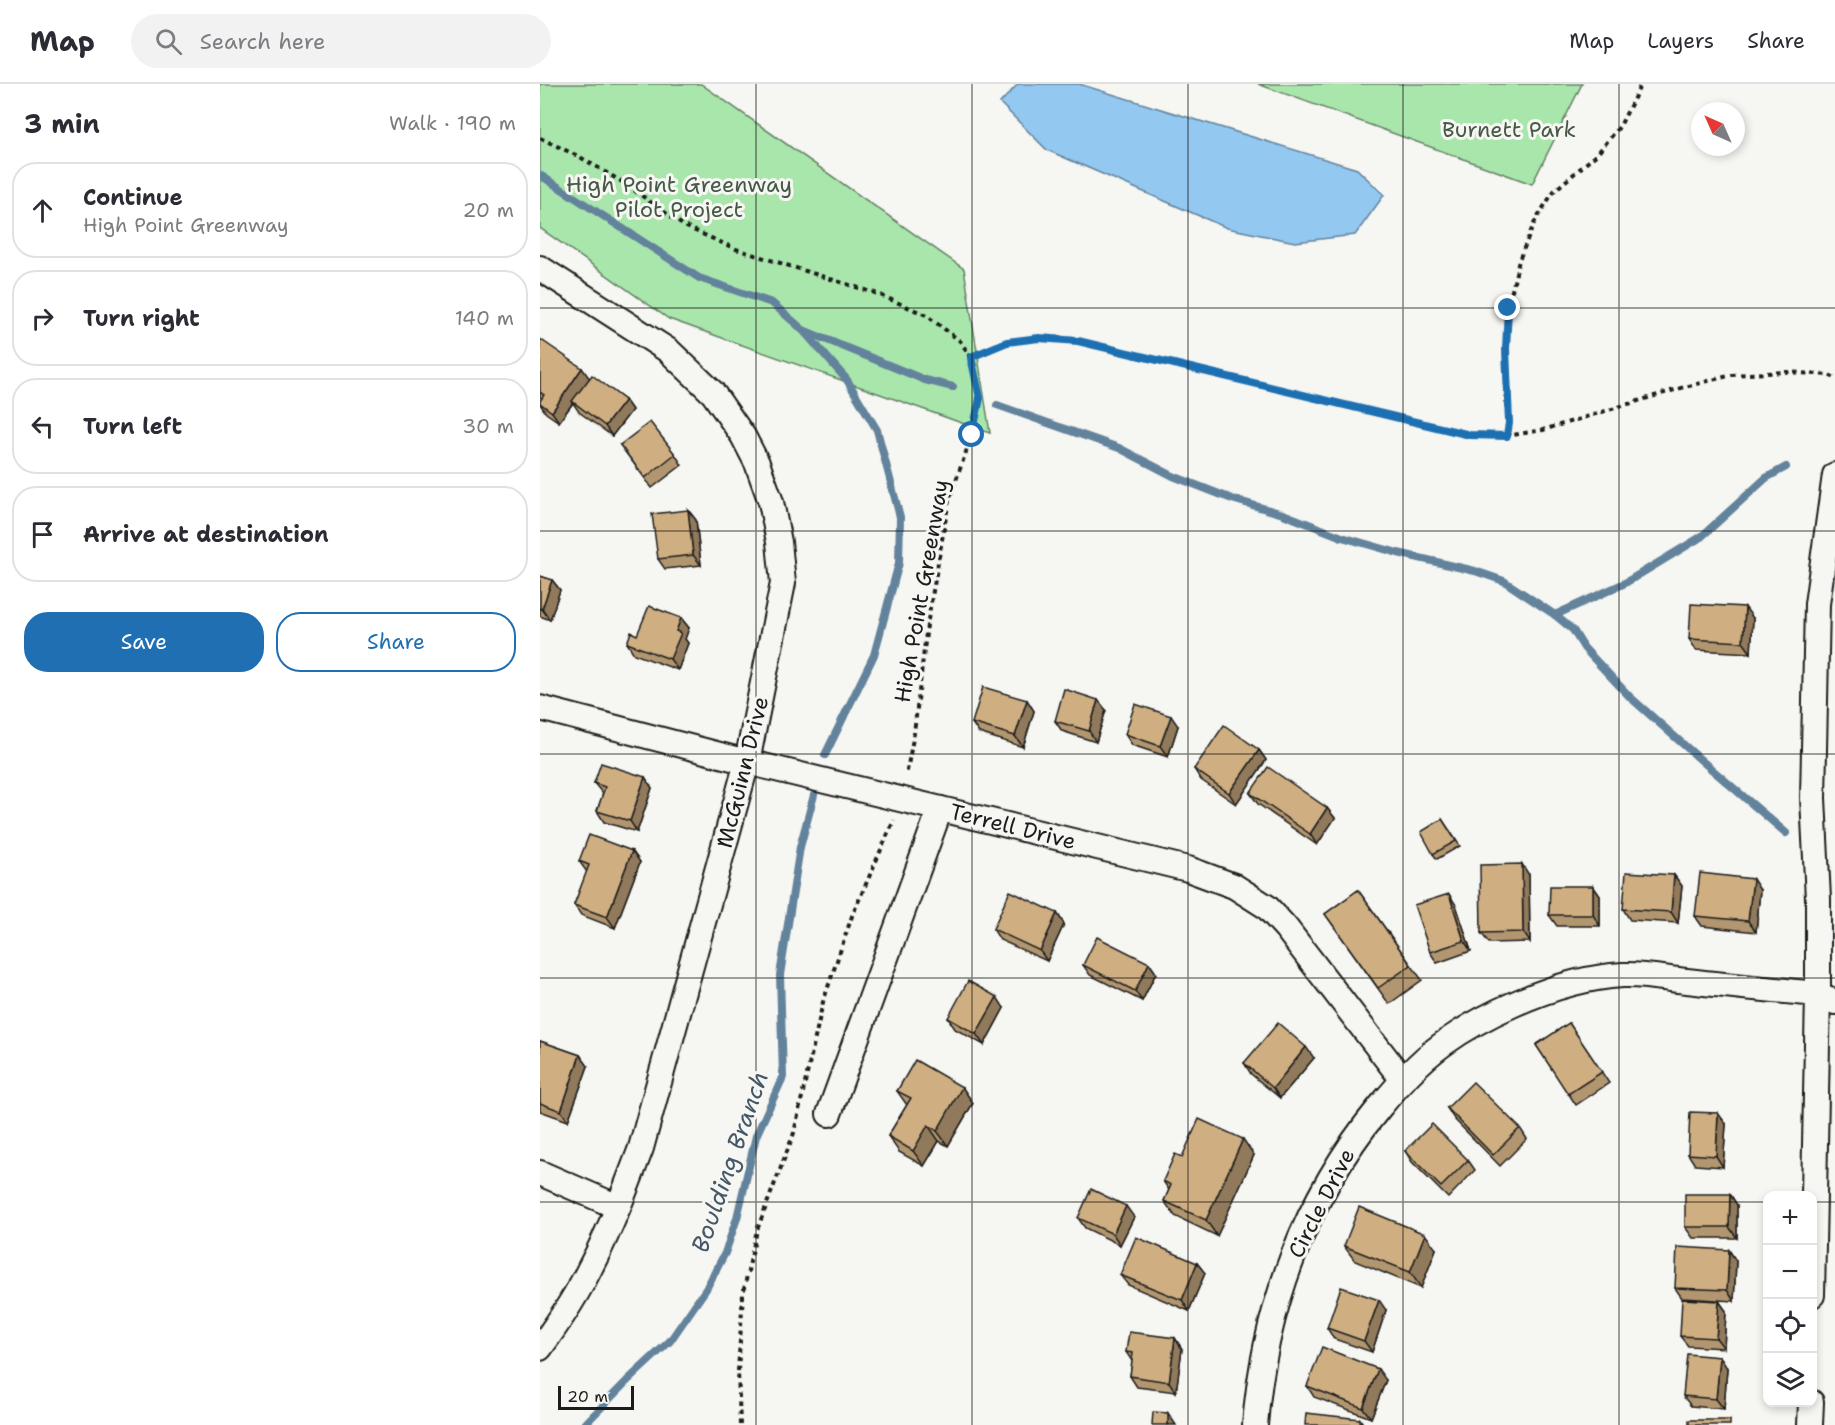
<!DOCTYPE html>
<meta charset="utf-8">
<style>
body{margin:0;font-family:"Shantell Sans",sans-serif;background:#f2f2f3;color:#2b2b33}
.controls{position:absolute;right:18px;bottom:18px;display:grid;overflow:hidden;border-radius:12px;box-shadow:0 3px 9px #0003}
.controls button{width:54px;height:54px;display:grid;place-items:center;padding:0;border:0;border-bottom:2px solid #e1e1e2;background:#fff;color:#2b2b33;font:30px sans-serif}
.compass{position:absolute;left:1151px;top:18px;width:54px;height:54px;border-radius:50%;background:#fff;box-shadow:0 3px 9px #0003;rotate:315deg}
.scale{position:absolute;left:18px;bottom:15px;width:76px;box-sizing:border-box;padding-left:6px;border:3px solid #1c1c1c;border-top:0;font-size:16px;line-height:21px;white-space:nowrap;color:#1c1c1c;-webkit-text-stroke:4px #f6f6f2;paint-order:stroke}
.stop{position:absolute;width:18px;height:18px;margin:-14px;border:4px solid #1f6fb2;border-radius:50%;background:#fff}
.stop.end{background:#1f6fb2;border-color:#fff;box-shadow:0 2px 6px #0008}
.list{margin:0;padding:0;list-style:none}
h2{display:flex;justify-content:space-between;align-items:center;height:78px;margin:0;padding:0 24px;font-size:26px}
h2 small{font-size:20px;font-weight:400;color:#7c7c81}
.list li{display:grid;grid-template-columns:39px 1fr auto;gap:18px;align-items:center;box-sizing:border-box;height:96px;margin:0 12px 12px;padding:0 12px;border:2px solid #e1e1e2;border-radius:24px}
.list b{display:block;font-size:22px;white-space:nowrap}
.list p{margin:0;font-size:20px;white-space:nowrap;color:#7c7c81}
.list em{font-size:20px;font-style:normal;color:#7c7c81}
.actions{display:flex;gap:12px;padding:18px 24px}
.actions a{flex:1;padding:14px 0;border:2px solid #1f6fb2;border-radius:24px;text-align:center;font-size:21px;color:#1f6fb2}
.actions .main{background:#1f6fb2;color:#fff}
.icon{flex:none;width:33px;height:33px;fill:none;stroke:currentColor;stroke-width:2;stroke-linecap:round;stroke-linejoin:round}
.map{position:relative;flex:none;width:1295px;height:1341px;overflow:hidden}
header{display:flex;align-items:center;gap:36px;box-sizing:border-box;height:84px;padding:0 30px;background:#fff;border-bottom:2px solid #e1e1e2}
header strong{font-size:28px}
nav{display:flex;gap:33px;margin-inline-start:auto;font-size:21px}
.search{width:420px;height:54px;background:#f2f2f3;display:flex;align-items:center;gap:15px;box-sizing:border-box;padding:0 21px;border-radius:33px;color:#7c7c81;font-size:22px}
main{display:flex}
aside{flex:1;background:#fff}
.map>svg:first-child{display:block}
.green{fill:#a9e6ac;stroke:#628164;stroke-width:1.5}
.water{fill:#93c8f1;stroke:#63839c;stroke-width:1.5}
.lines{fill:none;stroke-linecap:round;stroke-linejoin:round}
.stream{stroke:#63839c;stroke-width:8}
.minor-casing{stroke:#1c1c1c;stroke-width:28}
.path{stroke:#1c1c1c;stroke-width:4;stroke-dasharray:4.5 4.5;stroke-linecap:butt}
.minor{stroke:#f6f6f2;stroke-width:24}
.wall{fill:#b29670;stroke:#1c1c1c;stroke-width:1.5}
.shaded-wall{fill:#917a5b;stroke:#1c1c1c;stroke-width:1.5}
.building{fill:#cfaf82;stroke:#1c1c1c;stroke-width:1.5}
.route{stroke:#1f6fb2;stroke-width:8}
.grid{fill:none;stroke:#1c1c1c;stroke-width:1.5;stroke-opacity:0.55}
.labels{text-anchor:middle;stroke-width:6;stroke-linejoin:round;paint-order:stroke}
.park-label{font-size:22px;fill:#465947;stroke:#f6f6f2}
.street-label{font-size:22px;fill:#1c1c1c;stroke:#f6f6f2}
.water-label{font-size:24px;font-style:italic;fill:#465867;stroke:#f6f6f2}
</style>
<header>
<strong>Map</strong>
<div class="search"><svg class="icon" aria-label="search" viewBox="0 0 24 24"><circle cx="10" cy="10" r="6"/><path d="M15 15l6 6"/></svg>Search here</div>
<nav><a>Map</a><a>Layers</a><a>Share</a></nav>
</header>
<main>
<aside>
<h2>3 min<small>Walk · 190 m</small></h2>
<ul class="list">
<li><svg class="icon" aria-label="ahead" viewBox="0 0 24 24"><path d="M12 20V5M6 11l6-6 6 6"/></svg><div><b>Continue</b><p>High Point Greenway</p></div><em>20 m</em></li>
<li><svg class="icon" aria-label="right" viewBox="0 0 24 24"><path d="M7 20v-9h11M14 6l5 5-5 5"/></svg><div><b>Turn right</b></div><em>140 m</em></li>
<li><svg class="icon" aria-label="left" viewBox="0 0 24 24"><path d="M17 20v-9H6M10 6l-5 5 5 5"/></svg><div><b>Turn left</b></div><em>30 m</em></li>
<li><svg class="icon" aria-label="arrive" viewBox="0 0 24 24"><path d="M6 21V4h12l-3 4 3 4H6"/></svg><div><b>Arrive at destination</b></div></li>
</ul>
<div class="actions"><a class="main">Save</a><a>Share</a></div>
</aside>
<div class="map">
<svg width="1295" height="1341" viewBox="0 0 1295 1341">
<rect width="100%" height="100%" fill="#f6f6f2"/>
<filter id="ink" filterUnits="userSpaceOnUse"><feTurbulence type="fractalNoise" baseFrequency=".0167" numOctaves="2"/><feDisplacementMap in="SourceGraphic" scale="12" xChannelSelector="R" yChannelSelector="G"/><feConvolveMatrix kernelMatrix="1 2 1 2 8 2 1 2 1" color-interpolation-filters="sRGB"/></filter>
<g filter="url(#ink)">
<g class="green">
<polygon points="0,0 161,0 424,185 450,349 129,235 0,144"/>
<polygon points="718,0 1042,0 992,100"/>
</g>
<polygon class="water" points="478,0 539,0 817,85 844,111 815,151 755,158 687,144 507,66 460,19"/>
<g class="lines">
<g class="stream">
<polyline points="0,91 159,194 232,219 262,245 307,296 337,346 360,433 359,479 334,571 285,671"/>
<polyline points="263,246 385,296 413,303"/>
<polyline points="457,321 579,364 633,392 692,415 743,430 802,453 858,469 935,487 964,497 1015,531 1033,546 1044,564 1090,613 1162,677 1246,749"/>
<polyline points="1015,531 1085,499 1161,453 1226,394 1246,383"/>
<polyline points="44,1341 87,1297 130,1257 166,1205 185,1169 197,1134 216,1052 243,993 240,891 260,763 274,711"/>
</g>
<g class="minor-casing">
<g id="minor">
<path d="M0 184 129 267 173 309 203 352 217 379 231 418 239 458 243 499 207 678 101 1064C86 1104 71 1144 51 1182 37 1211 19 1238 0 1264"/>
<polyline points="0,624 207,678 648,785 694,802 727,823 746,844 862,995"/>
<polyline points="289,1030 400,725"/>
<polyline points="0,1089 78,1123"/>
<polyline points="1272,1211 1278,910 1278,815 1273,714 1277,520 1295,391"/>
<path d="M715 1341C724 1226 765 1114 839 1024 858 1001 878 978 903 960 925 944 949 931 974 920 1008 905 1046 893 1083 891 1104 890 1126 895 1147 897 1190 902 1234 906 1278 910L1295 918"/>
<polyline points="1270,1341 1271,1318"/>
</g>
</g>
<g class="path">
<polyline points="0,54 40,73 84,99 144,142 196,165 338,210 386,231 420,257 431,273 440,314 432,351 409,416 387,541 374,649 366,692"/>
<polyline points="431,273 467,258 499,254 538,257 929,351 967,352 1003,346 1141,304 1192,291 1247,288 1289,291 1295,294"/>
<polyline points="967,352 969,339 966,265 968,224 979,176 996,135 1014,107 1057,70 1080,42 1101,0"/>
<polyline points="200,1341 198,1287 203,1210 217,1146 254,1049 283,918 312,832 354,736"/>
</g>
<use href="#minor" class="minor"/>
</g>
<g class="wall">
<polygon points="0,255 49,294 85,316 92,326 72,352 39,328 33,319 19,338 6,329 0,320 0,317 2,315 0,313"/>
<polygon points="80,361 135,370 142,381 112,404"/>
<polygon points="148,426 156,436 161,481 125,485 118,475"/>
<polygon points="0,492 12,496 20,506 10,536 0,532"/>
<polygon points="141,534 149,544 145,555 148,559 138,586 94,570 87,559 97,551"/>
<polygon points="1213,534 1211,569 1156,566 1149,555"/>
<polygon points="487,616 494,627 483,663 439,649 432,639"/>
<polygon points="566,626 556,658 522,647 515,637"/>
<polygon points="638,642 628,673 592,661 585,650"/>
<polygon points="719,666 726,676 696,720 661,696 654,685"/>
<polygon points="105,693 112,704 97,748 64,738 57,727 63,710 54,699"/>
<polygon points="710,709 787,724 795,734 777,761 718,720"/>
<polygon points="902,735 920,762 897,775 893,770"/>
<polygon points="92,767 100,778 75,844 41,831 34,821 47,788 39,777"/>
<polygon points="989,791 990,858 949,859 941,849"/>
<polygon points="1134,791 1142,802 1138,839 1090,836 1083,825"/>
<polygon points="1053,802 1060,812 1060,842 1017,842 1009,831"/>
<polygon points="818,806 882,896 849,920 785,830"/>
<polygon points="1220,806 1216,848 1162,842 1155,832"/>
<polygon points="916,821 931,867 897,879 890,868"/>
<polygon points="517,829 524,840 507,877 460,856 453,845"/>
<polygon points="609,879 616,889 602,917 550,891 543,881"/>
<polygon points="464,924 444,961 415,945 408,934"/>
<polygon points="1029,939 1069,999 1036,1021 996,961"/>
<polygon points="0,957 40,971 48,982 28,1037 0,1027"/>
<polygon points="774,974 740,1014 711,990 704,979"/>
<polygon points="422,1003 433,1019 408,1062 399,1057 384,1082 359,1068 348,1052 367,1021 357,1007"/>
<polygon points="907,1024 980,1044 987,1055 960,1082 914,1035"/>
<polygon points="1186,1040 1183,1083 1155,1081 1148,1070"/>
<polygon points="865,1067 928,1076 935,1086 908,1114 872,1078"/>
<polygon points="714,1071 677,1152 635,1132 624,1117 629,1106 623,1097 642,1073"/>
<polygon points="1190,1110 1197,1121 1197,1154 1153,1154 1145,1143"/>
<polygon points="594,1133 580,1161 545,1144 538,1134"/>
<polygon points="804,1162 896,1165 881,1204 815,1177"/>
<polygon points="1189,1166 1196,1177 1194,1217 1142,1214 1135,1204"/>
<polygon points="657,1179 665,1189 649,1227 588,1201 580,1191"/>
<polygon points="1179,1217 1186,1227 1184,1264 1148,1262 1140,1252"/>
<polygon points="846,1226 832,1268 794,1255 787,1244"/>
<polygon points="635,1254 642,1265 636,1308 597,1303 590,1292 592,1277 586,1268"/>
<polygon points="1187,1284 1184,1325 1151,1322 1143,1312"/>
<polygon points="846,1296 831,1334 774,1313 767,1302"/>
</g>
<g class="shaded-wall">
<polygon points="42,284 50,295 19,338 12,328"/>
<polygon points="85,316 92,326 72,352 65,342"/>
<polygon points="148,426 156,436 161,481 153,471"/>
<polygon points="12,496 20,506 10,536 2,525"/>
<polygon points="1205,523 1213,534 1211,569 1203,558"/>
<polygon points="141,534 149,544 145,555 148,559 138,586 130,575 136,547"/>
<polygon points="487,616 494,627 483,663 475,652"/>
<polygon points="558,616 566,626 556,658 549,647"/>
<polygon points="631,632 638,642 628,673 620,662"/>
<polygon points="719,666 726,676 696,720 689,709"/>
<polygon points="105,693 112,704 97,748 90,737"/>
<polygon points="787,724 795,734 777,761 770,750"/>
<polygon points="92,767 100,778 75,844 67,833"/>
<polygon points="982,780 989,791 990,858 983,848"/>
<polygon points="1134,791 1142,802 1138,839 1131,828"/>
<polygon points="1213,795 1220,806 1216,848 1208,837"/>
<polygon points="1053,802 1060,812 1060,842 1053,831"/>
<polygon points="909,810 916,821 931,867 924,857"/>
<polygon points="517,829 524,840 507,877 500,867"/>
<polygon points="609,879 616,889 602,917 595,907"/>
<polygon points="457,913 464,924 444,961 436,950"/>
<polygon points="766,963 774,974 740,1014 733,1004"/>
<polygon points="40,971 48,982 28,1037 21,1027"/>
<polygon points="422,1003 433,1019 408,1062 397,1047"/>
<polygon points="1178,1029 1186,1040 1183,1083 1176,1072"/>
<polygon points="388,1041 399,1057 384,1082 373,1067"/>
<polygon points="703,1055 714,1071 677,1152 666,1136"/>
<polygon points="1190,1110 1197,1121 1197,1154 1189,1143"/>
<polygon points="586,1122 594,1133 580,1161 573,1150"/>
<polygon points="885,1150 896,1165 881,1204 870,1188"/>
<polygon points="1189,1166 1196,1177 1194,1217 1187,1206"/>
<polygon points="657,1179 665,1189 649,1227 642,1216"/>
<polygon points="839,1216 846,1226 832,1268 824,1257"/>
<polygon points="1179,1217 1186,1227 1184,1264 1176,1254"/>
<polygon points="635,1254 642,1265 636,1308 629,1298"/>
<polygon points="1180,1273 1187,1284 1184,1325 1176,1315"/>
<polygon points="838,1285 846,1296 831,1334 823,1324"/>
<polygon points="628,1329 636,1341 628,1341"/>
<polygon points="820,1335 824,1341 820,1341"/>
</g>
<g class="building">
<polygon points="0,255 42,284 12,328 0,319 0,317 4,311 0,308"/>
<polygon points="52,291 85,316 65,342 32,317"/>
<polygon points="110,338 135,370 105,394 80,361"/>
<polygon points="148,426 153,471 118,475 112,430"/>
<polygon points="0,492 12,496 2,525 0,524"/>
<polygon points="1151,520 1205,523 1203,558 1149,555"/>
<polygon points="109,522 141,534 136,547 141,549 130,575 87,559 91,548 97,551"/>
<polygon points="443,603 487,616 475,652 432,639"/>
<polygon points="524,605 558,616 549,647 515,637"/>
<polygon points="595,620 631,632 620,662 585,650"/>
<polygon points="684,641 719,666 689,709 654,685"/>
<polygon points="61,679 105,693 90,737 57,727 65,703 54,699"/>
<polygon points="728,683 787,724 770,750 710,709"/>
<polygon points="902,735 916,757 893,770 881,748"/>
<polygon points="49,751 92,767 67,833 34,821 49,781 39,777"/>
<polygon points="982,780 983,848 941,849 940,781"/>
<polygon points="1086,788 1134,791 1131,828 1083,825"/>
<polygon points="1160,789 1213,795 1208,837 1155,832"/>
<polygon points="1010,802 1053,802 1053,831 1009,831"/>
<polygon points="818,806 871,881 838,904 785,830"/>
<polygon points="470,807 517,829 500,867 453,845"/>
<polygon points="909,810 924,857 890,868 874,821"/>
<polygon points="557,853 609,879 595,907 543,881"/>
<polygon points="428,897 457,913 436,950 408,934"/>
<polygon points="738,939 766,963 733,1004 704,979"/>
<polygon points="1029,939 1062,988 1028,1010 996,961"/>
<polygon points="0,957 40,971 21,1027 0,1019"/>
<polygon points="375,976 422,1003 397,1047 388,1041 373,1067 348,1052 371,1014 357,1007"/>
<polygon points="933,998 980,1044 953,1071 907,1024"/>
<polygon points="1150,1028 1178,1029 1176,1072 1148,1070"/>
<polygon points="659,1035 703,1055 666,1136 624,1117 631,1101 623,1097 635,1070 642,1073"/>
<polygon points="892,1040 928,1076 901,1103 865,1067"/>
<polygon points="551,1105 586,1122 573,1150 538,1134"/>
<polygon points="1145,1110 1190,1110 1189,1143 1145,1143"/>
<polygon points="819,1123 885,1150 870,1188 804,1162"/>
<polygon points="596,1153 657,1179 642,1216 580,1191"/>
<polygon points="1137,1163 1189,1166 1187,1206 1135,1204"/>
<polygon points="801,1203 839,1216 824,1257 787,1244"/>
<polygon points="1142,1215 1179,1217 1176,1254 1140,1252"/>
<polygon points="589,1248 635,1254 629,1298 590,1292 593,1269 586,1268"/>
<polygon points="782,1263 838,1285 823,1324 767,1302"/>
<polygon points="1147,1270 1180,1273 1176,1315 1143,1312"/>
<polygon points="613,1328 628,1329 628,1341 612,1341"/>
<polygon points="766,1329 820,1335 820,1341 765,1341"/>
<rect x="1149" y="1336" width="41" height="5"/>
</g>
</g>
<g class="lines" filter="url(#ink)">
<polyline class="route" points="432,351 440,314 431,273 467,258 499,254 538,257 930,351 967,352 969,339 966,265 968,224"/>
</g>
<path class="grid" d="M216 0V1341M432 0V1341M648 0V1341M863 0V1341M1079 0V1341M0 224H1295M0 447H1295M0 670H1295M0 894H1295M0 1118H1228M1272 1118H1295"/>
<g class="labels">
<g class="park-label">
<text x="969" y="53">Burnett Park</text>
<text x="139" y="108">High Point Greenway<tspan x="139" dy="25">Pilot Project</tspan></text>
</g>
<g class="street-label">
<text transform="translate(381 507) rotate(-80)" y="8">High Point Greenway</text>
<text transform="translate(202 688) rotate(-76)" y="8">McGuinn Drive</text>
<text transform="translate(473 742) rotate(14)" y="8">Terrell Drive</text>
<text transform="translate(781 1119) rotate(-63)" y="8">Circle Drive</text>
</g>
<g class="water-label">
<text transform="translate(190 1078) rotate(-71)" y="8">Boulding Branch</text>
</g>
</g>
</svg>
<div class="controls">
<button>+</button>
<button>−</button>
<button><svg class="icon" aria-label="locate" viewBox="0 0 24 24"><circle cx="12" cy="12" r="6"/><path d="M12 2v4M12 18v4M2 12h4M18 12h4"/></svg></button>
<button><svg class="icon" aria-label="layers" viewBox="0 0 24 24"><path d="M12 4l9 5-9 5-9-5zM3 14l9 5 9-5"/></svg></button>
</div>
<svg class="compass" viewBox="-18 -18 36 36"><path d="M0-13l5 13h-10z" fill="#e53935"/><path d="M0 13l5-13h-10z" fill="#7c7c81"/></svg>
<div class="scale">20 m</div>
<div class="stop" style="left:432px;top:351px"></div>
<div class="stop end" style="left:968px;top:224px"></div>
</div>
</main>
